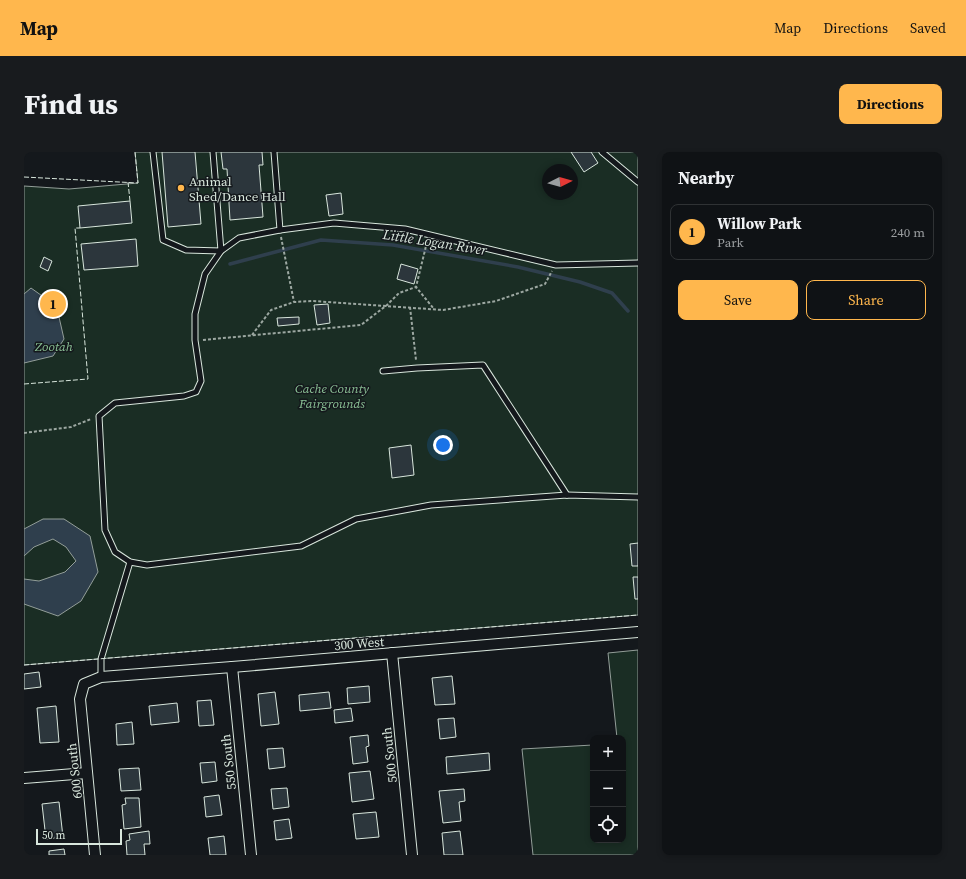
<!DOCTYPE html>
<meta charset="utf-8">
<style>
body{margin:0;font-family:"Source Serif 4",serif;background:#181b1e;color:#f1f3f6}
.controls{position:absolute;right:12px;bottom:12px;display:grid;overflow:hidden;border-radius:8px;box-shadow:0 2px 6px #0003}
.controls button{width:36px;height:36px;display:grid;place-items:center;padding:0;border:0;border-bottom:1px solid #2f3234;background:#0f1215;color:#f1f3f6;font:20px sans-serif}
.compass{position:absolute;left:518px;top:12px;width:36px;height:36px;border-radius:50%;background:#0f1215;box-shadow:0 2px 6px #0003;rotate:84deg}
.scale{position:absolute;left:12px;bottom:10px;width:86px;box-sizing:border-box;padding-left:4px;border:2px solid #d8e6dc;border-top:0;font-size:11px;line-height:14px;white-space:nowrap;color:#d8e6dc;-webkit-text-stroke:3px #14181c;paint-order:stroke}
.you{position:absolute;left:419px;top:293px;width:14px;height:14px;margin:-10px;border:3px solid #fff;border-radius:50%;background:#1a73e8;box-shadow:0 0 0 6px #1a73e833}
.badge{display:grid;place-items:center;width:26px;height:26px;border-radius:50%;background:#ffb74d;color:#111;font-size:13px;font-weight:700}
.pin{position:absolute;translate:-50% -50%;border:2px solid #fff;box-shadow:0 1px 4px #0006}
.list{margin:0;padding:0;list-style:none}
h2{display:flex;justify-content:space-between;align-items:center;height:52px;margin:0;padding:0 16px;font-size:17px}
h2 small{font-size:13px;font-weight:400;color:#9b9ea0}
.list li{display:grid;grid-template-columns:26px 1fr auto;gap:12px;align-items:center;box-sizing:border-box;height:56px;margin:0 8px 8px;padding:0 8px;border:1px solid #2f3234;border-radius:8px}
.list b{display:block;font-size:15px;white-space:nowrap}
.list p{margin:0;font-size:13px;white-space:nowrap;color:#9b9ea0}
.list em{font-size:13px;font-style:normal;color:#9b9ea0}
.actions{display:flex;gap:8px;padding:12px 16px}
.actions a{flex:1;padding:9px 0;border:1px solid #ffb74d;border-radius:8px;text-align:center;font-size:14px;color:#ffb74d}
.actions .main{background:#ffb74d;color:#111}
.icon{flex:none;width:22px;height:22px;fill:none;stroke:currentColor;stroke-width:2;stroke-linecap:round;stroke-linejoin:round}
.map{position:relative;flex:none;width:614px;height:703px;overflow:hidden;border-radius:8px}
header{display:flex;align-items:center;gap:24px;box-sizing:border-box;height:56px;padding:0 20px;background:#ffb74d;color:#111}
header strong{font-size:19px}
nav{display:flex;gap:22px;margin-inline-start:auto;font-size:14px}
.intro{display:flex;align-items:center;justify-content:space-between;box-sizing:border-box;height:96px;padding:0 24px}
h1{margin:0;font-size:28px}
.button{padding:10px 18px;border-radius:8px;background:#ffb74d;color:#111;font-size:14px;font-weight:700}
main{display:flex;gap:24px;padding:0 24px}
aside{flex:1;background:#0f1215;border-radius:8px;box-shadow:0 2px 6px #0003}
.map>svg:first-child{display:block}
.green{fill:#1a2d24;stroke:#939e99;fill-rule:evenodd}
.water{fill:#2f3f4d;stroke:#939e99}
.lines{fill:none;stroke-linecap:round;stroke-linejoin:round}
.stream{stroke:#2f3f4d;stroke-width:3.5}
.building{fill:#2c363c;stroke:#d8e6dc}
.lane-casing{stroke:#d8e6dc;stroke-width:7}
.street-casing{stroke:#d8e6dc;stroke-width:12}
.path{stroke:#9da8a2;stroke-width:2;stroke-dasharray:3 2;stroke-linecap:butt}
.lane{stroke:#14181c;stroke-width:5}
.street{stroke:#14181c;stroke-width:10}
.fence{stroke:#d8e6dc;stroke-width:1;stroke-dasharray:5 2;stroke-linecap:butt}
.poi-dot{fill:#ffb74d;stroke:#14181c;stroke-width:1.5}
.labels{text-anchor:middle;stroke-width:3;stroke-linejoin:round;paint-order:stroke}
.poi-label{font-size:13px;fill:#d8e6dc;stroke:#14181c;text-anchor:start}
.park-label{font-size:13px;font-style:italic;fill:#8ac095;stroke:#14181c}
.street-label{font-size:13px;fill:#d8e6dc;stroke:#14181c}
.water-label{font-size:14px;font-style:italic;fill:#d8e6dc;stroke:#14181c}
</style>
<header>
<strong>Map</strong>
<nav><a>Map</a><a>Directions</a><a>Saved</a></nav>
</header>
<div class="intro"><h1>Find us</h1><a class="button">Directions</a></div>
<main>
<div class="map">
<svg width="614" height="703" viewBox="0 0 614 703">
<rect width="100%" height="100%" fill="#14181c"/>
<g class="green">
<path d="M111 0H614V463L0 513V34L45 37 114 31ZM524 18H548V42H524Z"/>
<polygon points="614,498 614,703 509,703 498,597 569,593 569,688 599,688 599,586 593,586 584,501"/>
</g>
<g class="water">
<polygon points="7,136 21,146 35,165 40,187 29,204 0,211 0,142"/>
<polygon points="19,367 40,367 66,384 74,420 57,449 34,464 0,452 0,427 15,429 41,420 52,409 42,395 29,387 10,395 0,404 0,377"/>
</g>
<g class="lines">
<polyline class="stream" points="206,112 297,88 369,93 494,115 556,130 588,141 604,159"/>
</g>
<g class="building">
<polygon points="138,0 171,0 177,72 144,75"/>
<polygon points="197,0 238,0 239,13 235,13 239,65 206,68 203,17 199,17"/>
<polygon points="547,0 567,0 574,11 560,20"/>
<polygon points="317,41 319,62 305,64 302,43"/>
<polygon points="106,49 108,71 56,76 54,54"/>
<polygon points="112,87 114,114 60,118 57,92"/>
<polygon points="20,105 28,109 24,119 16,115"/>
<polygon points="377,112 394,117 390,132 373,127"/>
<polygon points="304,152 306,171 293,173 290,153"/>
<polygon points="275,165 275,172 254,174 253,166"/>
<polygon points="387,293 390,323 368,326 365,296"/>
<polygon points="614,391 614,414 608,414 606,392"/>
<polygon points="609,425 614,425 614,447 611,447"/>
<polygon points="15,520 17,535 0,537 0,522"/>
<polygon points="428,524 431,552 411,553 408,526"/>
<polygon points="345,534 346,550 324,552 323,536"/>
<polygon points="251,540 255,572 237,574 234,542"/>
<polygon points="305,540 307,556 276,559 275,543"/>
<polygon points="187,548 190,573 175,574 173,549"/>
<polygon points="153,551 155,570 127,573 125,554"/>
<polygon points="32,554 35,590 16,591 13,556"/>
<polygon points="327,556 329,569 311,571 310,558"/>
<polygon points="430,566 432,585 416,587 414,567"/>
<polygon points="108,570 110,592 93,593 92,572"/>
<polygon points="344,583 345,594 342,595 344,610 329,612 326,585"/>
<polygon points="259,596 261,615 245,617 243,597"/>
<polygon points="465,601 466,618 423,622 422,605"/>
<polygon points="191,610 193,629 178,631 176,611"/>
<polygon points="115,616 117,638 97,639 95,617"/>
<polygon points="346,619 350,647 328,650 325,621"/>
<polygon points="263,636 265,655 249,657 247,637"/>
<polygon points="440,637 441,649 435,650 437,669 419,671 415,639"/>
<polygon points="195,643 198,663 182,665 180,645"/>
<polygon points="101,646 115,646 117,675 100,677 98,653 102,652"/>
<polygon points="35,650 39,685 22,687 18,652"/>
<polygon points="352,660 355,685 332,687 329,662"/>
<polygon points="265,667 268,686 252,688 250,669"/>
<polygon points="125,679 126,692 120,692 121,703 103,703 102,689 106,688 105,682"/>
<polygon points="436,679 439,703 420,703 418,681"/>
<polygon points="200,684 202,703 186,703 184,686"/>
<polygon points="40,697 41,703 25,703 25,699"/>
</g>
<g class="lines">
<g class="lane-casing">
<g id="lane">
<polyline points="129,0 139,88 162,98 197,99 189,0"/>
<polyline points="250,0 256,78"/>
<polyline points="578,0 614,30"/>
<polyline points="614,111 532,113 381,77 310,71 256,78 215,86 197,99 181,122 171,162 171,188 177,229 172,240 160,244 91,251 75,264 81,378 91,400 106,410 123,413 277,394 332,367 407,353 543,343 614,345"/>
<polyline points="359,219 393,216 459,213 543,343"/>
<polyline points="77,525 77,507 106,410"/>
</g>
</g>
<g class="street-casing">
<g id="street">
<polyline points="368,501 388,703"/>
<polyline points="208,515 227,703"/>
<polyline points="0,626 63,621"/>
<polyline points="71,703 56,547 60,532 77,525 208,515 614,480"/>
</g>
</g>
<g class="path">
<polyline points="257,85 270,150"/>
<polyline points="403,90 392,135 410,157"/>
<polyline points="386,155 392,208"/>
<polyline points="228,183 247,158 270,150 289,149 419,158 472,149 521,132 528,119"/>
<polyline points="179,188 337,173 363,153 375,141 392,135"/>
<polyline points="0,281 47,275 67,267"/>
</g>
<use href="#lane" class="lane"/>
<use href="#street" class="street"/>
<g class="fence">
<polyline points="0,25 114,31 111,0"/>
<polyline points="104,30 106,49"/>
<polyline points="0,232 64,227 51,76 56,76"/>
<polyline points="0,513 614,463"/>
</g>
</g>
<circle class="poi-dot" cx="157" cy="36" r="4"/>
<g class="labels">
<g class="poi-label">
<text x="165" y="34">Animal<tspan x="165" dy="15">Shed/Dance Hall</tspan></text>
</g>
<g class="park-label">
<text x="30" y="199">Zootah</text>
<text x="308" y="241">Cache County<tspan x="308" dy="15">Fairgrounds</tspan></text>
</g>
<g class="street-label">
<text transform="translate(335 491) rotate(-5)" y="5">300 West</text>
<text transform="translate(365 603) rotate(-96)" y="5">500 South</text>
<text transform="translate(204 610) rotate(-96)" y="5">550 South</text>
<text transform="translate(50 619) rotate(-96)" y="5">600 South</text>
</g>
<g class="water-label">
<text transform="translate(411 90) rotate(9)" y="5">Little Logan River</text>
</g>
</g>
</svg>
<div class="controls">
<button>+</button>
<button>−</button>
<button><svg class="icon" aria-label="locate" viewBox="0 0 24 24"><circle cx="12" cy="12" r="6"/><path d="M12 2v4M12 18v4M2 12h4M18 12h4"/></svg></button>
</div>
<svg class="compass" viewBox="-18 -18 36 36"><path d="M0-13l5 13h-10z" fill="#e53935"/><path d="M0 13l5-13h-10z" fill="#9b9ea0"/></svg>
<div class="scale">50 m</div>
<div class="you"></div>
<div class="pin badge" style="left:29px;top:152px">1</div>
</div>
<aside>
<h2>Nearby<small></small></h2>
<ul class="list">
<li><span class="badge">1</span><div><b>Willow Park</b><p>Park</p></div><em>240 m</em></li>
</ul>
<div class="actions"><a class="main">Save</a><a>Share</a></div>
</aside>
</main>
